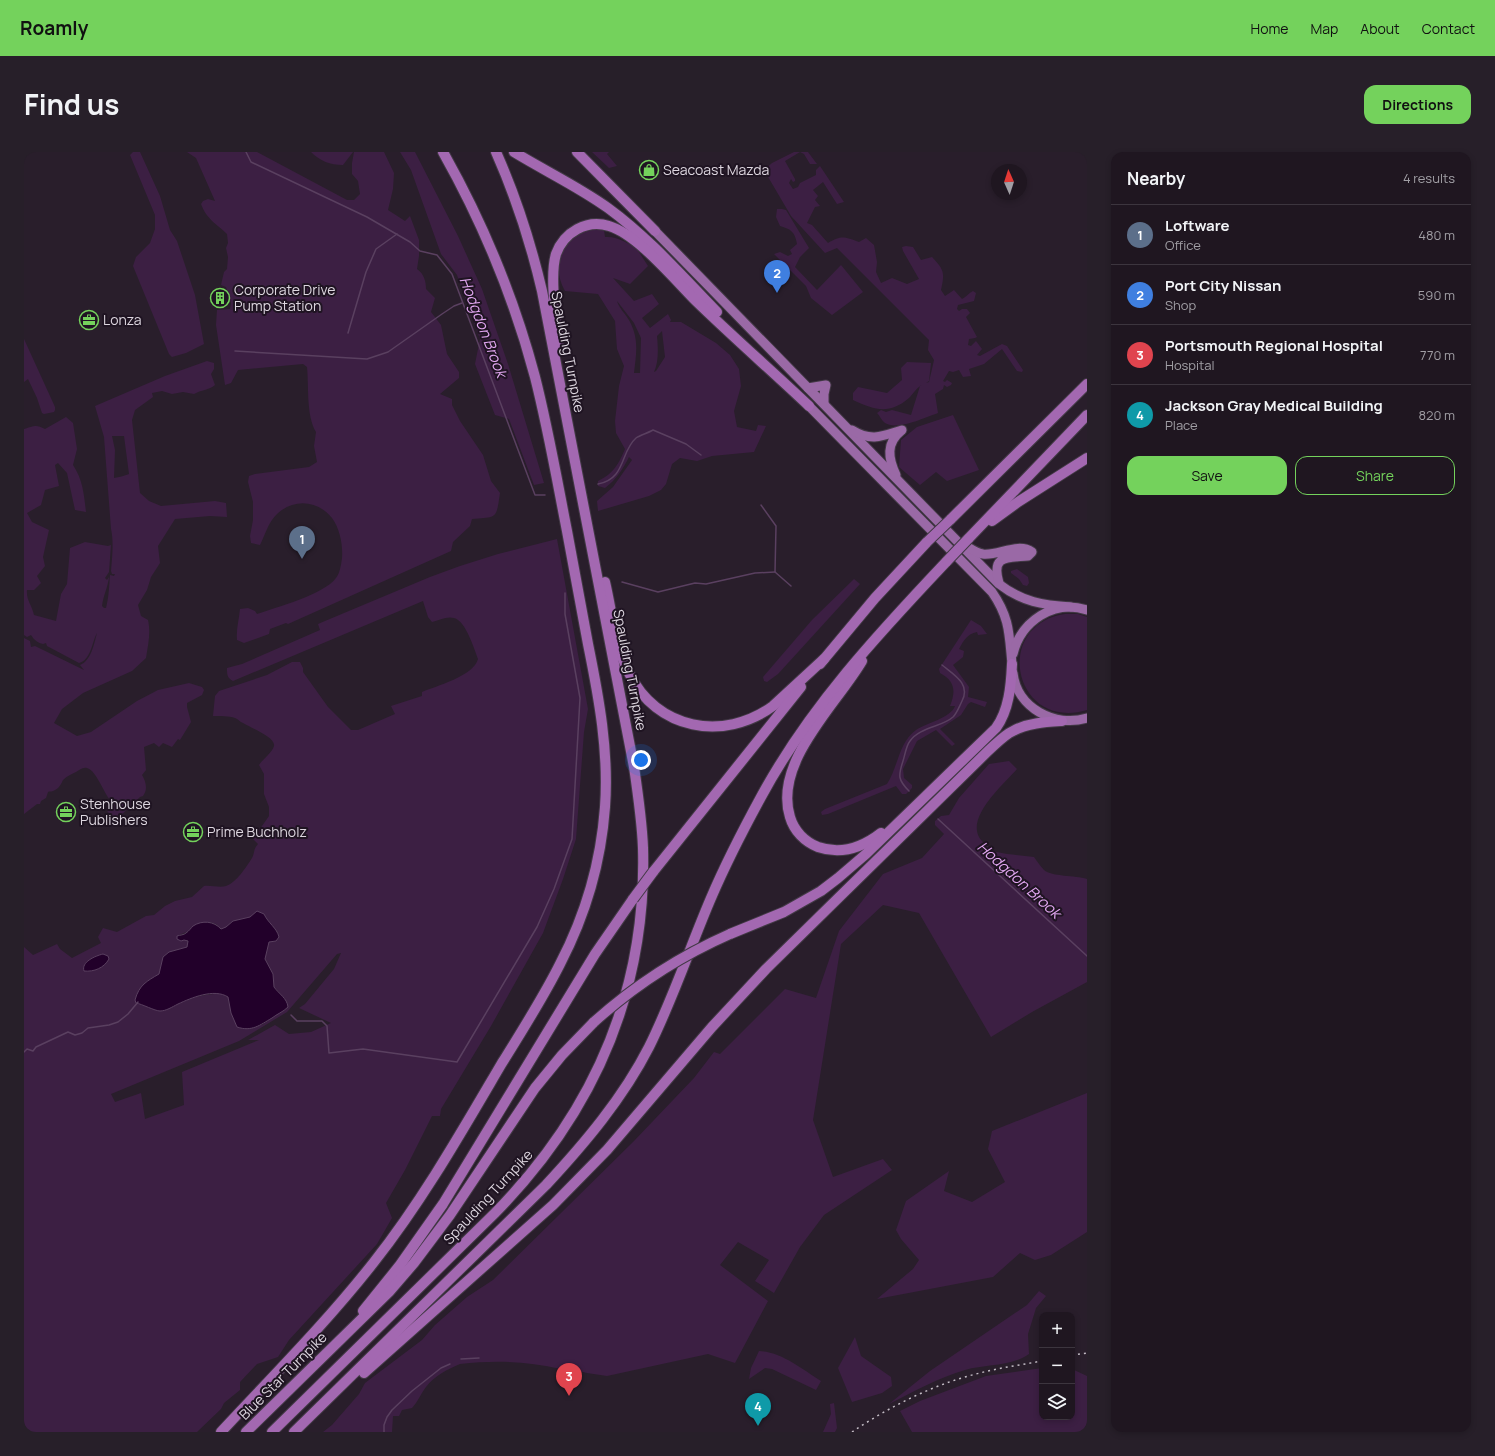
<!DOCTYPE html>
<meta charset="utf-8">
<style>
body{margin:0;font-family:Manrope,sans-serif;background:#271f29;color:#f1f3f6}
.controls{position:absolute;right:12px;bottom:12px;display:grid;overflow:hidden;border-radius:8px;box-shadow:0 2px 6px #0003}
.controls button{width:36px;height:36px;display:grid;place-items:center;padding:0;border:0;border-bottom:1px solid #3c353e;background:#1f1620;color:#f1f3f6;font:20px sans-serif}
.compass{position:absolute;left:967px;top:12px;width:36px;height:36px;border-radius:50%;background:#1f1620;box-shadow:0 2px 6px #0003;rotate:357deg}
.you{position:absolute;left:617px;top:608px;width:14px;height:14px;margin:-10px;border:3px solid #fff;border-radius:50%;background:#1a73e8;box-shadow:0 0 0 6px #1a73e833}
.badge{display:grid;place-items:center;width:26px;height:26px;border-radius:50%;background:#74d25c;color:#fff;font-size:13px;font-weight:700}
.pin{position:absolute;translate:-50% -33px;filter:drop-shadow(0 1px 2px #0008)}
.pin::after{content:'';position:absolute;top:21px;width:14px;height:12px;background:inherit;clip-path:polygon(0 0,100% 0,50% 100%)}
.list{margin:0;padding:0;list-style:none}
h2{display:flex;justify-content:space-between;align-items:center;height:52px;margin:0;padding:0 16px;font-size:17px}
h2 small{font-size:13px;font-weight:400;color:#a19fa5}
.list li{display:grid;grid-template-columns:26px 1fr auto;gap:12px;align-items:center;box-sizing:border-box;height:60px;padding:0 16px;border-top:1px solid #3c353e}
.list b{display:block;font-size:15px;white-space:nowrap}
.list p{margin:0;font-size:13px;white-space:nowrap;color:#a19fa5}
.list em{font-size:13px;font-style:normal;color:#a19fa5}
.actions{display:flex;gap:8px;padding:12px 16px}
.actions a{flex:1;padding:9px 0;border:1px solid #74d25c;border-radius:12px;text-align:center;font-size:14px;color:#74d25c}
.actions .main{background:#74d25c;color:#111}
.icon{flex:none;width:22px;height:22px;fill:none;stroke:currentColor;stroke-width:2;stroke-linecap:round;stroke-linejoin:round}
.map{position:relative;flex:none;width:1063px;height:1280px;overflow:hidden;border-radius:12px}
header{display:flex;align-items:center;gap:24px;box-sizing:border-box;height:56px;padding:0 20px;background:#74d25c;color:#111}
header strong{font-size:19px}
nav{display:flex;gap:22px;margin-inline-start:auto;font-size:14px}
.intro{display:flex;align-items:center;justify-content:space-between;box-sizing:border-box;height:96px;padding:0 24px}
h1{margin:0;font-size:28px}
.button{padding:10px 18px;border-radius:12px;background:#74d25c;color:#111;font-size:14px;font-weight:700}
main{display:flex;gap:24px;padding:0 24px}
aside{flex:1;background:#1f1620;border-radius:12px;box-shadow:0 2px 6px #0003}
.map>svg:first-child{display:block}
.green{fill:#3c1f43;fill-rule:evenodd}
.water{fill:#22002a;stroke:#5a4060}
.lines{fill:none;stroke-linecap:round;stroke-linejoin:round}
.stream{stroke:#5a4060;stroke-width:1.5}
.trunk-casing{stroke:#423945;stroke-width:11}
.motorway-casing{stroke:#423945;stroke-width:12}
.trunk{stroke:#9a69a6;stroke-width:9}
.motorway{stroke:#a368b1;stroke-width:10}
.rail{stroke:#c3bcc5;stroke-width:1.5;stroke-dasharray:2 4;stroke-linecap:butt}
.motorway-bridge-casing{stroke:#423945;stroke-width:12;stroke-linecap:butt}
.motorway-bridge{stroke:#a368b1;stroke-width:10}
.labels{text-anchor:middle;stroke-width:4;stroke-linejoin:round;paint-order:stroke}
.poi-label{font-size:14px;fill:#ddd6df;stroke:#1f1422;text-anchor:start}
.street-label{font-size:14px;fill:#ddd6df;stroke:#1f1422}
.water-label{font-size:15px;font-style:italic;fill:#e1a6f0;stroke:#1f1422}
</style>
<header>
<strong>Roamly</strong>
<nav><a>Home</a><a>Map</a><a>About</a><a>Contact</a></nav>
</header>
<div class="intro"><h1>Find us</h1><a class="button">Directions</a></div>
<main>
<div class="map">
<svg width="1063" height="1280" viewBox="0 0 1063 1280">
<rect width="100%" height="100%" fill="#291e2b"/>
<g class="green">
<polygon points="109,0 116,0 136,44 146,78 153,89 171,143 180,192 162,201 148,205 145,202 109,114 112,105 126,91 131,77 131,63 106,3"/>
<path d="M163 0H233L323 48H330L336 42 334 29 328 22V11L330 0H360L370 21 369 37 364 58 381 69 386 64 395 88V104L393 117C400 122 402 129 402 137L411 146 407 160 417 173 423 202 435 220V226L416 242 428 247V253L436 269 459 303 467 329 476 341C472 367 474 365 448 367L446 374 429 390 427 399 264 472 262 471 246 477 245 482 220 491 213 488C212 477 215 468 216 457L224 456 231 459 233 462C253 455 299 443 312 426 316 421 317 413 318 406 319 393 316 377 308 366 291 345 263 347 248 368 243 375 240 385 236 393L227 391 226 384 229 368V350L224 330 225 324 231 322 285 315 293 310 290 294 292 280C282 263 285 235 283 215L279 212 214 218 207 231 201 233 192 173 193 158 206 157 207 151 202 135 197 133 200 120 203 117 204 105 202 96 204 91 203 82C192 71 183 68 177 52L179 49 184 47 191 49 172 6Z"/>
<path d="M287 0H329L319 13C306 13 296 9 287 0Z"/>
<polygon points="376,0 391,0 434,84 458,137 484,212 520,331 510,333 485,267 471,263 451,212 456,187 433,123 417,102 387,18"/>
<polygon points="568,0 585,0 583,2 593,14 585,16"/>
<path d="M770 0H784L793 12H786L780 2 776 0 761 9 771 27V29L769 30 767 27 765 31 769 37 774 35 776 31 792 23V18L796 14 820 50 813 52 799 30 789 38 794 44 791 48 796 54 791 55 783 71 788 73 804 91C818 83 820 85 835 90L842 86 850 93 853 110 852 120 857 131 868 126 883 132 895 127 879 99 878 95 882 94 889 95 897 108 908 105C920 118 921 120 917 138L921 144 930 138 938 147C942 145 945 141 949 139L952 141 950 149 934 153 933 157 935 159 938 157H943L946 161 942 165 953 185 951 186 945 187 944 193 947 194 952 189 958 197 953 203 956 204 978 192 983 194 999 218 998 220 993 219 978 197 960 212 945 217 947 224 939 225 935 218 929 220 925 219 919 229 921 230 923 228 928 231 927 233 923 235 920 233 919 237 911 242 914 261C902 265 873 279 861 271 858 269 856 264 853 261L857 258 862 260 868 258 887 263 896 234 898 233C892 236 889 242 885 246 865 263 851 258 829 248V241L834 235 863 241 878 228 877 216 883 210 907 211 905 229 902 231 905 230 910 208 904 198 905 188 813 96 801 101 767 64 740 18 748 11Z"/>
<path d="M753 57H758L762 58 785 96 776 105 771 115 793 138 817 113 839 140 808 163 787 146 782 134 750 102 756 100 764 104 768 102 766 98 773 92C771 80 767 77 756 74L752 65Z"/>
<path d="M566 77 580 78 581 85C594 84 599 90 611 94L624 114 606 132 589 126 610 149 628 142 635 152 618 166 626 176 644 162 647 168 646 170H657L692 191 706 203 715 217 717 234 710 259 713 275 732 279 734 273 742 274 730 300 688 304 673 309 656 306 648 312 642 332 637 338 625 344 574 359 573 349 589 335 608 308 605 305C599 317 592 328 581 336L574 334V329C590 321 594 313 601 297L592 281 591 269 595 234 600 214 593 197 591 169 574 142 541 139C531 122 532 98 549 85 554 81 561 79 566 77ZM593 149 610 171 617 186 616 221H610C612 203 615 189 607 172 604 164 595 157 593 149ZM638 179 641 205 632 219 630 220C635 210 634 195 633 184Z"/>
<polygon points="0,187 31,255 31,258 30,260 20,262 18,261 13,246 4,227 0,230"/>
<path d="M183 209 190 211V217L187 222 191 233C185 238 177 238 170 242L159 240 148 242 138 239 128 241 129 245 111 258 108 268 116 341 125 349 137 354 191 349 202 351 203 365 186 364 151 367 134 394 136 411 127 425 123 438 114 453 117 464 124 468C127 482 124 492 122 506L108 519 59 541 38 557 30 571 53 584 67 580 113 549 134 538 165 531 178 535 180 538 178 543 163 551V555L167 570 156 588 154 587 148 595 139 591 135 595 130 591 120 595 122 618 118 623C122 630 124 637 119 644L116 645 92 668 83 659 84 657 89 658 90 652C81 646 73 618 63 616 58 615 56 618 52 620 48 622 43 624 39 628 37 632 35 637 29 639 27 640 25 639 24 640L22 646 17 649 16 652H13L0 662V486L6 489 7 495 11 494 60 518 56 513C67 509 70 492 73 481 68 490 67 508 55 511L23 494 22 491 19 492C14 491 10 488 7 483L3 485 0 483V277C10 274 12 272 21 277L42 265 49 271 53 297 49 313C59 328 60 343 62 360L51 358 43 321 34 311 31 313 35 334 21 338 17 353 3 361 8 370 25 378 19 405 21 414 13 424 17 431 10 438H3C2 448 8 453 10 463L32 469 37 442 43 432 46 396 61 390 84 394 87 393 85 420 81 426 83 428 85 425C84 435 79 444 78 454L80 456H82C85 444 85 435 86 423L90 424 91 422H88L87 419C88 406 90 390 87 377L80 285 71 254 141 224ZM88 284H100L105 322C103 323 92 326 90 326L91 298Z"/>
<polygon points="929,263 955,318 923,329 912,320 896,333 875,315 877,288 893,275"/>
<path d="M533 387 564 557 560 580 552 687 539 727 519 781 467 874 417 957 416 964H408L381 1018 362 1051 368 1066 353 1092 265 1188 254 1205 233 1212 216 1230V1238L200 1251 197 1257 173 1280H0V795L9 803 33 792 36 797 48 806 77 791 74 785 79 776 93 780 122 764 130 763 141 754 151 749 168 745 180 734C186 733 196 736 202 734 212 731 223 714 228 706 231 701 229 697 234 692L229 687 245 664V655L240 642V622L235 613C239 607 248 601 250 594 252 585 225 575 219 571 216 570 214 567 211 566 205 564 196 564 189 564L191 544 195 539 243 523 268 510H276L279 516V520L304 555 327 578H334L371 562 367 554 398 544V540C412 534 450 524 454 507 450 497 442 469 430 466 423 464 415 468 408 470L404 465 399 449 209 529C203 526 203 522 203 516L218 512 296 478 294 472 301 469 406 425 436 414 474 402ZM240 762C244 771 253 777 255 785L252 789 245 790 241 807 249 822 250 835 261 847 252 863 238 873 205 852 204 845 198 841 182 843 166 846 146 856 124 854 112 851 122 830 126 829 135 822 139 805 145 800 163 795 164 789 153 784 186 770 192 772 197 777 202 775 209 769ZM317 801 310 817 281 852 275 856 307 871 287 880 265 882 251 873 224 888H235L158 920 160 953 121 967 117 941 91 950 87 942 215 889 263 860 313 802Z"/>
<polygon points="993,417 1004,425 1005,431 1003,434 999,433 995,427 987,421 987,419"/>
<polygon points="830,427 836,432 754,522 743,530 740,529 739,525 788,468"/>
<path d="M1041 462H1054L1063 465V558C990 580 967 473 1041 462Z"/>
<path d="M947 468 957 474 963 482 954 483 953 480C943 482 940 488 935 497L940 499 939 505 929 513 945 535 944 545 963 550 961 555 947 550 944 552 937 563 916 577 931 592 928 594 912 578 893 589 879 617 880 626 888 633V636L882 642H878L872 634 804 662 798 663 797 660 801 657 863 632C874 615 875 590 892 578 902 571 927 566 931 554H926C932 539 931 529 916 521L915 517Z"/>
<path d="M985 609 993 617C978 634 936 670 960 691 964 694 968 699 973 700 984 703 998 703 1010 705 1013 709 1016 714 1020 718 1028 725 1051 723 1063 727V830L1008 860 967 885 895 761 859 753 817 792 789 968 809 1025 859 1007 868 1018 800 1063 776 1095 750 1141 731 1129 745 1108 714 1090 696 1113 744 1149 711 1211 684 1202 583 1224 563 1221 539 1215 537 1217C502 1209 471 1208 436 1212 424 1217 410 1224 402 1235 397 1241 394 1250 388 1256L378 1258 375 1264H369L368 1280H299L308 1273 335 1242 341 1231 398 1188 411 1173 443 1145 469 1128 610 989 670 926 690 900 696 902 761 837 792 846 815 779 859 722 898 706 920 682 911 673V669L917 664 925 663 935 646 965 612Z"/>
<polygon points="1063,941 1063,1080 1027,1103 1011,1108 996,1101 969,1125 853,1147 889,1117 895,1108 877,1087 872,1078 882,1049 925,1019 920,1039 948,1050 981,1030 964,997 968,979"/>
<path d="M1015 1139 1022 1144 1012 1156 1004 1182 1005 1202C987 1215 962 1212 941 1218 914 1226 889 1240 865 1252L906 1219 1003 1153Z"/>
<polygon points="831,1185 837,1204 867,1225 868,1234 858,1241 828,1250 814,1216"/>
<path d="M735 1199C758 1200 778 1217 797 1229L792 1238 748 1217 741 1216 725 1227 727 1216Z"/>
<polygon points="1018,1216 1018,1265 1048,1265 1048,1217 1063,1224 1063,1280 888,1280 876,1259 896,1249 962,1224"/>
<polygon points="810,1251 813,1276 811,1280 799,1280 807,1262 806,1252"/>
</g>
<g class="water">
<path d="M233 759 240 762C244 771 253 776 255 785L252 789 245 790 241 807 249 822 250 835C255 842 263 846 264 855 259 860 253 862 248 866 236 873 228 880 213 875L207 861 204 845C190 836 167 846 154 852 148 855 142 859 136 859 131 859 118 852 112 851L111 848C115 833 123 829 135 822L139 805 145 800 163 795 164 789 160 788 157 789 153 787V784C156 783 160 783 162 781 165 779 167 776 169 774 178 768 190 769 197 777L202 775 209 769 226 765Z"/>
<path d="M79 802 84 804 85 807C80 816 70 820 60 819 57 810 71 804 79 802Z"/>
</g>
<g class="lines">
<g class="stream">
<polyline points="222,0 227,10 343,65 386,90 396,99 413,103 428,122 511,343 521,343"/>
<polyline points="324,181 342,120 352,97 373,82"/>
<polyline points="211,199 343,207 364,200 418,162 430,154 438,151"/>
<path d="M574 332C602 327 596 300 612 286 616 283 624 281 629 278L662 292 677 303"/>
<polyline points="737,353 752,374 751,420 767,434"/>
<polyline points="598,430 634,440 671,431 682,432 731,421 751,420"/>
<path d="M885 639C874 628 874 624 879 609 881 603 882 594 886 589 896 575 918 575 929 565 933 561 935 555 938 549 947 532 930 523 918 513"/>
<polyline points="914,667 1063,804"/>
<polyline points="267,863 273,869 298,869 303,874 305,901 339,897 433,910 513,775 530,737 548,687 556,546 541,462 541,441"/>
<polyline points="0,900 3,897 9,899 12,895 44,880 51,883 58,881 64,876 85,873 94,870 104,862 114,850"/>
<polyline points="437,1207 455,1206"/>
<polyline points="360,1280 360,1273 363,1265 368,1258 388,1239 417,1216 426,1212"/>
</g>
<g class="trunk-casing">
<g id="trunk">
<path d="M631 79 975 432C998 450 1019 453 1047 455"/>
<polyline points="784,236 802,233 800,242 800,252"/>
<path d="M785 254 968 440C986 466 985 482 988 512"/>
<path d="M828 278C847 290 859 284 878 278"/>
<path d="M872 323C864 306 862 291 877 279"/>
<path d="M942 394C947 397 953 401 959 402 974 404 994 390 1008 400L1004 404C982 406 967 403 975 431"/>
<path d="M989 502C997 469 1030 447 1063 458"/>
<path d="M989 521C993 556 1031 576 1063 566"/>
</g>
</g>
<g class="motorway-casing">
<g id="motorway">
<path d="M490 0C521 19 555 35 584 56 625 86 658 124 693 160"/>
<polyline points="553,0 631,79"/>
<path d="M535 196C533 171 525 125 532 102 540 80 563 67 585 74 613 82 651 128 672 149 709 185 748 219 785 254"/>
<polyline points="926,368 1063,232"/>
<polyline points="968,369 994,350 1063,306"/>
<polyline points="944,387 1063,263"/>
<path d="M581 430C588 460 591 494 605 521 632 578 700 590 749 554L800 507"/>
<path d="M838 509C813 552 749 610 766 665 770 679 781 690 794 695 817 703 839 695 857 681"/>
<polyline points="796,512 851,446 903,390"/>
<polyline points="629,720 777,535"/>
<path d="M706 782 760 760 797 739 814 726 842 702 972 576C985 558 987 534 988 512"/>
<polyline points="339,1159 376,1113 419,1052 571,802 609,747"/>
<path d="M340 1221 529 1053 583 998 688 875 742 817 964 599C972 592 980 583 989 579 1003 571 1022 570 1038 569"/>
<path d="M197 1280C249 1224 303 1170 350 1110 399 1048 438 979 478 911 498 879 519 846 536 812 561 764 577 710 581 655 585 600 575 546 564 492 557 454 550 417 543 379 533 328 524 276 511 225 490 146 459 71 419 0"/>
<polyline points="222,1280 365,1140 390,1111 426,1063 511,936 538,903 570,870"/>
<path d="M248 1280 471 1061C570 960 623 839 619 696 618 669 614 642 610 615L518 139C507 92 492 45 472 0"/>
<path d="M270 1280 522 1033C561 991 599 946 625 895 649 847 666 795 687 746 702 711 719 678 737 645 785 556 854 482 923 409"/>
</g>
</g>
<use href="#trunk" class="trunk"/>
<use href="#motorway" class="motorway"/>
<g class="rail">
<polyline points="1048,1203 1063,1201"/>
<path d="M828 1280C865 1255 908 1233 952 1222 974 1216 996 1213 1018 1209"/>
</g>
<g class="motorway-bridge-casing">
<g id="motorway-bridge">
<polyline points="903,390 926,368"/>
<polyline points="923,409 944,387"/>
<polyline points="609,747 629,720"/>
<path d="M570 870C610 834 656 804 706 782"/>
</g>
</g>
<use href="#motorway-bridge" class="motorway-bridge"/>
</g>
<defs>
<g id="shop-ring" transform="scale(1)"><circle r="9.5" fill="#1f1422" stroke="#74d25c" stroke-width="1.5"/><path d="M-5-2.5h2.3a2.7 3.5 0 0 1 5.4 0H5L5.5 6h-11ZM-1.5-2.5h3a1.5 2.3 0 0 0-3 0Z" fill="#74d25c"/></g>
<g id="building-ring" transform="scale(1)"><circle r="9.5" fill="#1f1422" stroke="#74d25c" stroke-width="1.5"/><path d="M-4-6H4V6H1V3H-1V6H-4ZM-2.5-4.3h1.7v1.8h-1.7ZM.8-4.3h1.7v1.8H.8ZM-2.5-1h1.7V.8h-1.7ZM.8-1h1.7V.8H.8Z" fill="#74d25c"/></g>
<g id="office-ring" transform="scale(1)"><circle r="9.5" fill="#1f1422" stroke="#74d25c" stroke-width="1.5"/><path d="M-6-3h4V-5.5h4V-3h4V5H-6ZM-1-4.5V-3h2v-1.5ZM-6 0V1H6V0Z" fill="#74d25c"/></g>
</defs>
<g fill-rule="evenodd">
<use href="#shop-ring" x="625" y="18"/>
<use href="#building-ring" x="196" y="146"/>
<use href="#office-ring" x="65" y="168"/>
<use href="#office-ring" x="42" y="660"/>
<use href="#office-ring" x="169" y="680"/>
</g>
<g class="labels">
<g class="poi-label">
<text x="639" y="23">Seacoast Mazda</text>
<text x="210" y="143">Corporate Drive<tspan x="210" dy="16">Pump Station</tspan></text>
<text x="79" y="173">Lonza</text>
<text x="56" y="657">Stenhouse<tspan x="56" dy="16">Publishers</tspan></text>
<text x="183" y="685">Prime Buchholz</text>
</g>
<g class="street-label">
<text transform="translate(544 200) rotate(79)" y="5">Spaulding Turnpike</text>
<text transform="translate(606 518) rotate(79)" y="5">Spaulding Turnpike</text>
<text transform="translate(464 1045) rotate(-47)" y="5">Spaulding Turnpike</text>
<text transform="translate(259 1224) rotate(-45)" y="5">Blue Star Turnpike</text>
</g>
<g class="water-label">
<text transform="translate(459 175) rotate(69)" y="5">Hodgdon Brook</text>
<text transform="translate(995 728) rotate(42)" y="5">Hodgdon Brook</text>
</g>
</g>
</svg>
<div class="controls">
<button>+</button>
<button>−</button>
<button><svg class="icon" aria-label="layers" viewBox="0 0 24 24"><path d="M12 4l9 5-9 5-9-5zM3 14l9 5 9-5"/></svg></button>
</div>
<svg class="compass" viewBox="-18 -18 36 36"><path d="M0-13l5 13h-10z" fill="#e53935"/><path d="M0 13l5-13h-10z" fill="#a19fa5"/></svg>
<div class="you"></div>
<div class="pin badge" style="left:278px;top:407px;background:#5c6f8a">1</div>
<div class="pin badge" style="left:753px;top:141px;background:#3f7fe0">2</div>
<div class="pin badge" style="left:545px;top:1244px;background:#e0444e">3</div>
<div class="pin badge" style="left:734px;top:1274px;background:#0f9aa8">4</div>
</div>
<aside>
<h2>Nearby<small>4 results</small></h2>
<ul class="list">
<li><span class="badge" style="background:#5c6f8a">1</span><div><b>Loftware</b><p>Office</p></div><em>480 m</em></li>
<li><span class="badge" style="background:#3f7fe0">2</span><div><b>Port City Nissan</b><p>Shop</p></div><em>590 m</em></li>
<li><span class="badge" style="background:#e0444e">3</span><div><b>Portsmouth Regional Hospital</b><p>Hospital</p></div><em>770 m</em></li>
<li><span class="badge" style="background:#0f9aa8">4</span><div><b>Jackson Gray Medical Building</b><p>Place</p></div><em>820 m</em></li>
</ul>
<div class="actions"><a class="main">Save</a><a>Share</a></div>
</aside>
</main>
